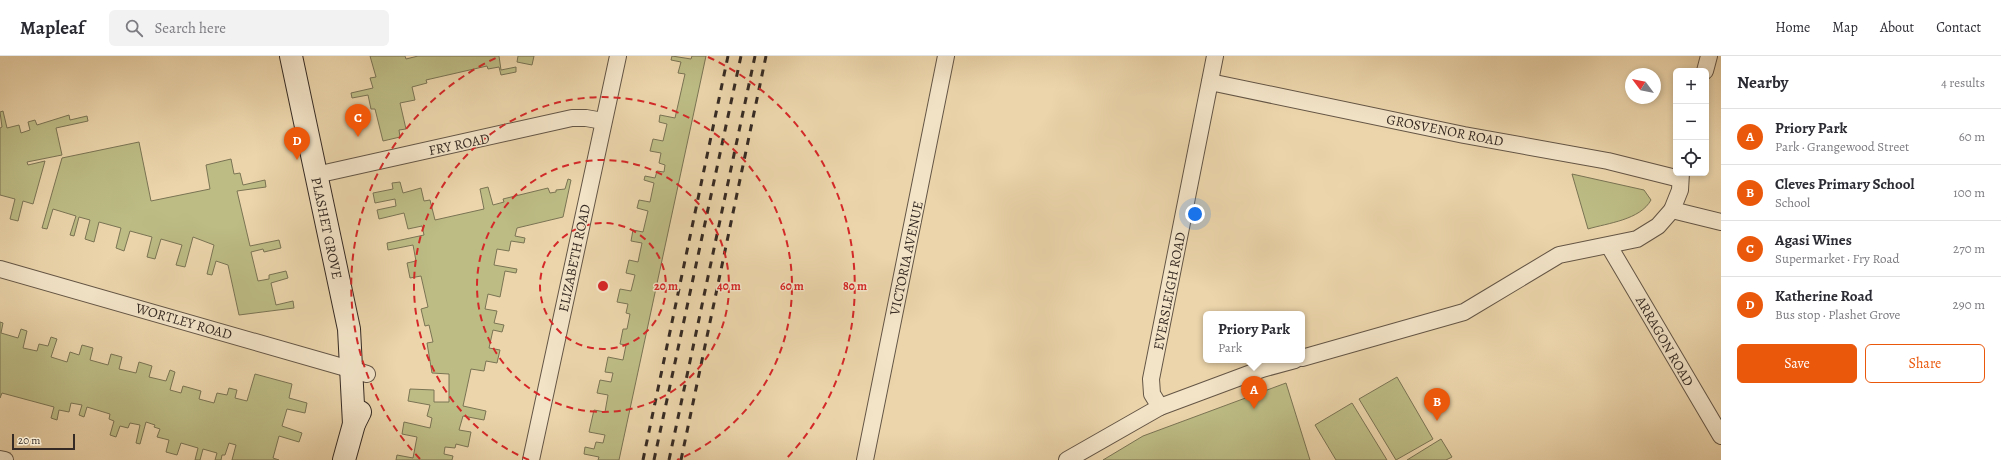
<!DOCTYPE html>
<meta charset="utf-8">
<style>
body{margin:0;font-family:Alegreya,serif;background:#f2f2f3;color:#2b2b33}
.controls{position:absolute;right:12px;top:12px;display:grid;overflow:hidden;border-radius:6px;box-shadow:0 2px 6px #0003}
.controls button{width:36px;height:36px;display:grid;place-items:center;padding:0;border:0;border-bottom:1px solid #e1e1e2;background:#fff;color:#2b2b33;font:20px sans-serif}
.compass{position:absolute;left:1625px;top:12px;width:36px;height:36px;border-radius:50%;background:#fff;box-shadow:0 2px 6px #0003;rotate:302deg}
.scale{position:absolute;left:12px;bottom:10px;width:63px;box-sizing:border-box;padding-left:4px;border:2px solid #362b24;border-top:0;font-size:11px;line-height:14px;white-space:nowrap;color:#362b24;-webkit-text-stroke:3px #f3e4c8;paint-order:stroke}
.you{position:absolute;left:1195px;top:158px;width:14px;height:14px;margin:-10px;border:3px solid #fff;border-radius:50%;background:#1a73e8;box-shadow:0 0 0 6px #1a73e833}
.badge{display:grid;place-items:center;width:26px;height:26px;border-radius:50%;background:#ea580c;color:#fff;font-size:13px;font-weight:700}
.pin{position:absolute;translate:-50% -33px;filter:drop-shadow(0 1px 2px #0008)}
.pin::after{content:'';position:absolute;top:21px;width:14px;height:12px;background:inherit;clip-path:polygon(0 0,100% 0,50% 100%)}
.popup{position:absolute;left:1203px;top:255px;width:102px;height:52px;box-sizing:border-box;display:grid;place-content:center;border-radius:6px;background:#fff;filter:drop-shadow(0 1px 3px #0005);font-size:13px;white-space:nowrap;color:#7c7c81}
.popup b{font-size:15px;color:#2b2b33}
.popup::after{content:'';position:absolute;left:50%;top:100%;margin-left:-8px;border:8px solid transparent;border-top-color:#fff}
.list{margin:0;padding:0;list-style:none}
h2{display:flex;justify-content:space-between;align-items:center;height:52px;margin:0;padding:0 16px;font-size:17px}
h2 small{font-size:13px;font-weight:400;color:#7c7c81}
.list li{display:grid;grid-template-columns:26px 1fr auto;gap:12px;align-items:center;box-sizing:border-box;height:56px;padding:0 16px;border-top:1px solid #e1e1e2}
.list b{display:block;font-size:15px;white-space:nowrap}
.list p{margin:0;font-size:13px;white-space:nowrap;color:#7c7c81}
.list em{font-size:13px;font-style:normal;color:#7c7c81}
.actions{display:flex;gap:8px;padding:12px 16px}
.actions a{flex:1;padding:9px 0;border:1px solid #ea580c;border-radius:6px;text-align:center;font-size:14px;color:#ea580c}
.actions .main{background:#ea580c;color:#fff}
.icon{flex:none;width:22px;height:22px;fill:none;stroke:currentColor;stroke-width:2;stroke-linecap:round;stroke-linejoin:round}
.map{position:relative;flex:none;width:1721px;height:404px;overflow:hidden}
header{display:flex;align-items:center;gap:24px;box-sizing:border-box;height:56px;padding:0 20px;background:#fff;border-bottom:1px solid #e1e1e2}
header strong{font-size:19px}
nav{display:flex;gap:22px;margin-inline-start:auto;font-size:14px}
.search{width:280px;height:36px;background:#f2f2f3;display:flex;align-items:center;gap:10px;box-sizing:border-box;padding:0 14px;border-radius:6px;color:#7c7c81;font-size:15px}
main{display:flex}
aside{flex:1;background:#fff}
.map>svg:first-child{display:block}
.green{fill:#bdbc85;stroke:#7a7454}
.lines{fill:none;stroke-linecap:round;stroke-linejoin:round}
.street-casing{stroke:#645646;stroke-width:18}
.secondary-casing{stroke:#362b24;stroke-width:24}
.street{stroke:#f3e4c8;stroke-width:16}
.secondary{stroke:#f3e4c8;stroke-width:22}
.rail{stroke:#362b24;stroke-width:3;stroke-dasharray:7 7;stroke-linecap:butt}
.ring{fill:none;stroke:#d62828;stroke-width:2;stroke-dasharray:7 5}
.labels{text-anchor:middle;stroke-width:3;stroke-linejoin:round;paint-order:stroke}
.street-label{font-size:14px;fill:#362b24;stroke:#f3e4c8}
.centre{fill:#d62828;stroke:#f3e4c8;stroke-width:2}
.ring-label{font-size:12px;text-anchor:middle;font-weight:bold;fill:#d62828;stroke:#f3e4c8;stroke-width:3;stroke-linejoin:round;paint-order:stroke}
</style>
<header>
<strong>Mapleaf</strong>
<div class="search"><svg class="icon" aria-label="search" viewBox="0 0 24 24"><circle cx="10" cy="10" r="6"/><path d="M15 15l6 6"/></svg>Search here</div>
<nav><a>Home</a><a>Map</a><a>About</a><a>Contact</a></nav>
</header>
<main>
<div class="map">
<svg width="1721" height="404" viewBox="0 0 1721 404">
<rect width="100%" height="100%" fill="#ecd5ab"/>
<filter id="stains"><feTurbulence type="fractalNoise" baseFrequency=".005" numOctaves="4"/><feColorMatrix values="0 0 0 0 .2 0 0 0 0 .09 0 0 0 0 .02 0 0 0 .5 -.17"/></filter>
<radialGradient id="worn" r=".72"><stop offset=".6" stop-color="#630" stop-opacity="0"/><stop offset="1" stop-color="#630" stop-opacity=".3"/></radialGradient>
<g class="green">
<polygon points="370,0 405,0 406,3 418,0 499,0 501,14 516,11 516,16 501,19 499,11 488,13 487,10 426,24 427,27 412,31 415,44 400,47 406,73 399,74 400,81 383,85 375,53 371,53 368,39 352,42 351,37 373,32 370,22 376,21"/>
<polygon points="518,0 534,0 532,9 517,6"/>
<polygon points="672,0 691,3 692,0 706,0 619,404 598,404 599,401 584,398 585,391 594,393 596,386 603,387 605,379 589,376 594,354 605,356 608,339 597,337 600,324 611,326 613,317 605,316 608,301 623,304 626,289 620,288 623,273 627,273 630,258 626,257 628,248 617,246 620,233 631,235 635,219 626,217 629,204 638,206 642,187 631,185 633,174 643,176 648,155 637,152 639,144 650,146 654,127 644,124 645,120 655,122 657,115 664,116 665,109 659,107 661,97 650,95 653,83 663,85 667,68 659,66 660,59 675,62 685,18 678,17 681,6 671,4"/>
<polygon points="3,55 7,72 19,69 21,77 30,74 28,66 35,64 37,69 69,59 70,64 87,60 88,65 56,72 62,99 27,106 28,109 45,105 33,148 23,145 18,165 10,163 15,143 0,139 0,72 2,71 0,56"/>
<polygon points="139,86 151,145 210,133 206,109 231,103 234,118 240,117 243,129 265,124 266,131 237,135 250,190 279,184 281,192 264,196 263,193 251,196 258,225 269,223 269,219 286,215 288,222 271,227 276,249 293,245 294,252 239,259 228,209 216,205 212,219 207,218 214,189 193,181 185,211 176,209 182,189 161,183 155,203 147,201 152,181 130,175 124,195 116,192 121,172 99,166 94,186 85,183 90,164 79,161 74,180 70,179 76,160 53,153 47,173 42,172 62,102"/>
<path d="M1572 118 1644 134 1651 144C1640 164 1608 167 1588 173Z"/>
<polygon points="568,123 571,124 563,161 517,172 515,180 525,182 524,187 511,185 509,195 497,193 494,209 517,213 516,217 505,215 500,241 488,238 485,253 497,255 494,267 504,269 502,276 493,274 489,292 500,294 497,307 486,305 484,315 471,313 463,350 486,355 484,364 463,360 459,374 471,376 468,391 456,388 455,392 445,391 444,398 453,400 452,404 396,404 397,399 413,402 417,381 402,378 404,366 430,372 432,362 427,360 430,349 408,345 410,333 434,334 434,346 449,346 449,318 432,317 427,287 433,286 429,269 425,270 421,253 428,251 421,220 410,222 407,207 416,205 413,189 388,194 387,187 424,179 422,170 408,173 404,157 379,163 377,154 396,150 395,143 375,147 373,137 393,133 392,127 400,126 403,137 421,132 424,145 430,144 435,164 484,153 480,133 488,131 493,149 504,146 503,143 548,132 550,137 556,136 556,134 565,133"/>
<polygon points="0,266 3,267 1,277 18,282 21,273 27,275 23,292 37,295 39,288 48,290 51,281 57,283 51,301 67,306 70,296 79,299 82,289 93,292 90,304 108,309 111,298 122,301 119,313 136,317 139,306 152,310 149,321 166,325 170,314 175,316 170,334 181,337 183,330 201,335 199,343 214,347 217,337 227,339 229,332 237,334 235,342 247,345 255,318 292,328 289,342 307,347 305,357 287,353 282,370 302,377 299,386 279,380 273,402 279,404 232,404 236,389 229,387 225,399 222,399 221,404 215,404 217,397 203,393 200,404 195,404 198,392 181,387 177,399 166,396 169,384 157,381 160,373 154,371 155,369 146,366 140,388 136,387 140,369 130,367 128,372 120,370 116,381 110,379 114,365 109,363 110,358 87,351 84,361 79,359 82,349 71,347 69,356 59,354 57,364 51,362 54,351 2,337 0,342"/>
<polygon points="1397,321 1433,383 1396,404 1359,343"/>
<polygon points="1286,327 1310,404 1103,404 1143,380"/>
<polygon points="1352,347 1387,404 1336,404 1315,369"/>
<polygon points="1441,383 1452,401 1446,404 1407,404"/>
</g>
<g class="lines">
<g class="street-casing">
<g id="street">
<polyline points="1705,15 1709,0"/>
<polyline points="1210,26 1464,79 1608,105 1680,123"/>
<polyline points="316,119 572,62 586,62 603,65"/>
<polyline points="1672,154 1721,166"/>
<polyline points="1609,190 1721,380"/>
<polyline points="0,213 367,318"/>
<polyline points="1302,302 1464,256 1559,199 1637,183 1658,170 1672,154 1680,134 1681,117"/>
<polyline points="1160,351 1152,338 1151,323 1215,0"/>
<polyline points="0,403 5,404"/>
<polyline points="531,404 618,0"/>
<polyline points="865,404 946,0"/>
<polyline points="1067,404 1160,351 1262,313 1295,304"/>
</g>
</g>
<g class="secondary-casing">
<g id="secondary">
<polyline points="291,0 349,273 354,368"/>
<polyline points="344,404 354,368 360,356"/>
</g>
</g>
<use href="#street" class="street"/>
<use href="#secondary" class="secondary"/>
<g class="rail">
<polyline points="643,404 728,0"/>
<polyline points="654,404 741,0"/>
<polyline points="669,404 755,0"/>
<polyline points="681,404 766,0"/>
</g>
</g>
<g class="ring">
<circle cx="603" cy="230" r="63"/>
<circle cx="603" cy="230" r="126"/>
<path d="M529 404A189 189 0 1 1 677 404"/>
<path d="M420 403A252 252 0 0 1 498 1M708 1A252 252 0 0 1 786 403"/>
</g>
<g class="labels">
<g class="street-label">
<text transform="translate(1445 74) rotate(11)" y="5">GROSVENOR ROAD</text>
<text transform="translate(459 88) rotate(-12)" y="5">FRY ROAD</text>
<text transform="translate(327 172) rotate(78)" y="5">PLASHET GROVE</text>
<text transform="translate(574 202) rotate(-78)" y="5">ELIZABETH ROAD</text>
<text transform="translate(906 202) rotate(-78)" y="5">VICTORIA AVENUE</text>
<text transform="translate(1169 235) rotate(-79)" y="5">EVERSLEIGH ROAD</text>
<text transform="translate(184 265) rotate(16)" y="5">WORTLEY ROAD</text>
<text transform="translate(1665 285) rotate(60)" y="5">ARRAGON ROAD</text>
</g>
</g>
<circle cx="603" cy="230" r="6" class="centre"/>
<g class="ring-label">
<text x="666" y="234">20 m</text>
<text x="729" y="234">40 m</text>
<text x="792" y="234">60 m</text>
<text x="855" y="234">80 m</text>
</g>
<rect width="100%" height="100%" filter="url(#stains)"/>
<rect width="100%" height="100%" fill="url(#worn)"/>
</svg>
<div class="controls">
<button>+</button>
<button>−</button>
<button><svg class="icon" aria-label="locate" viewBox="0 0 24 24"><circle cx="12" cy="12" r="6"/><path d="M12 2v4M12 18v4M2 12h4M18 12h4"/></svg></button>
</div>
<svg class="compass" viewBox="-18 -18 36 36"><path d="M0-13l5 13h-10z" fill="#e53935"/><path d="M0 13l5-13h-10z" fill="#7c7c81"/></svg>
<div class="scale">20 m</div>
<div class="you"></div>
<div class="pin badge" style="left:1254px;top:353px">A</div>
<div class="popup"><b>Priory Park</b>Park</div>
<div class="pin badge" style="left:1437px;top:365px">B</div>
<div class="pin badge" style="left:358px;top:81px">C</div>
<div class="pin badge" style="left:297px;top:104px">D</div>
</div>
<aside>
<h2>Nearby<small>4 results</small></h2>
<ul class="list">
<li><span class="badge">A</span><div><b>Priory Park</b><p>Park · Grangewood Street</p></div><em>60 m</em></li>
<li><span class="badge">B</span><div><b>Cleves Primary School</b><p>School</p></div><em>100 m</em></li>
<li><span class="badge">C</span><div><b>Agasi Wines</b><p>Supermarket · Fry Road</p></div><em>270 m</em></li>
<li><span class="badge">D</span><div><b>Katherine Road</b><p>Bus stop · Plashet Grove</p></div><em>290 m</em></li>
</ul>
<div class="actions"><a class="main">Save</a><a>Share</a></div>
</aside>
</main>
